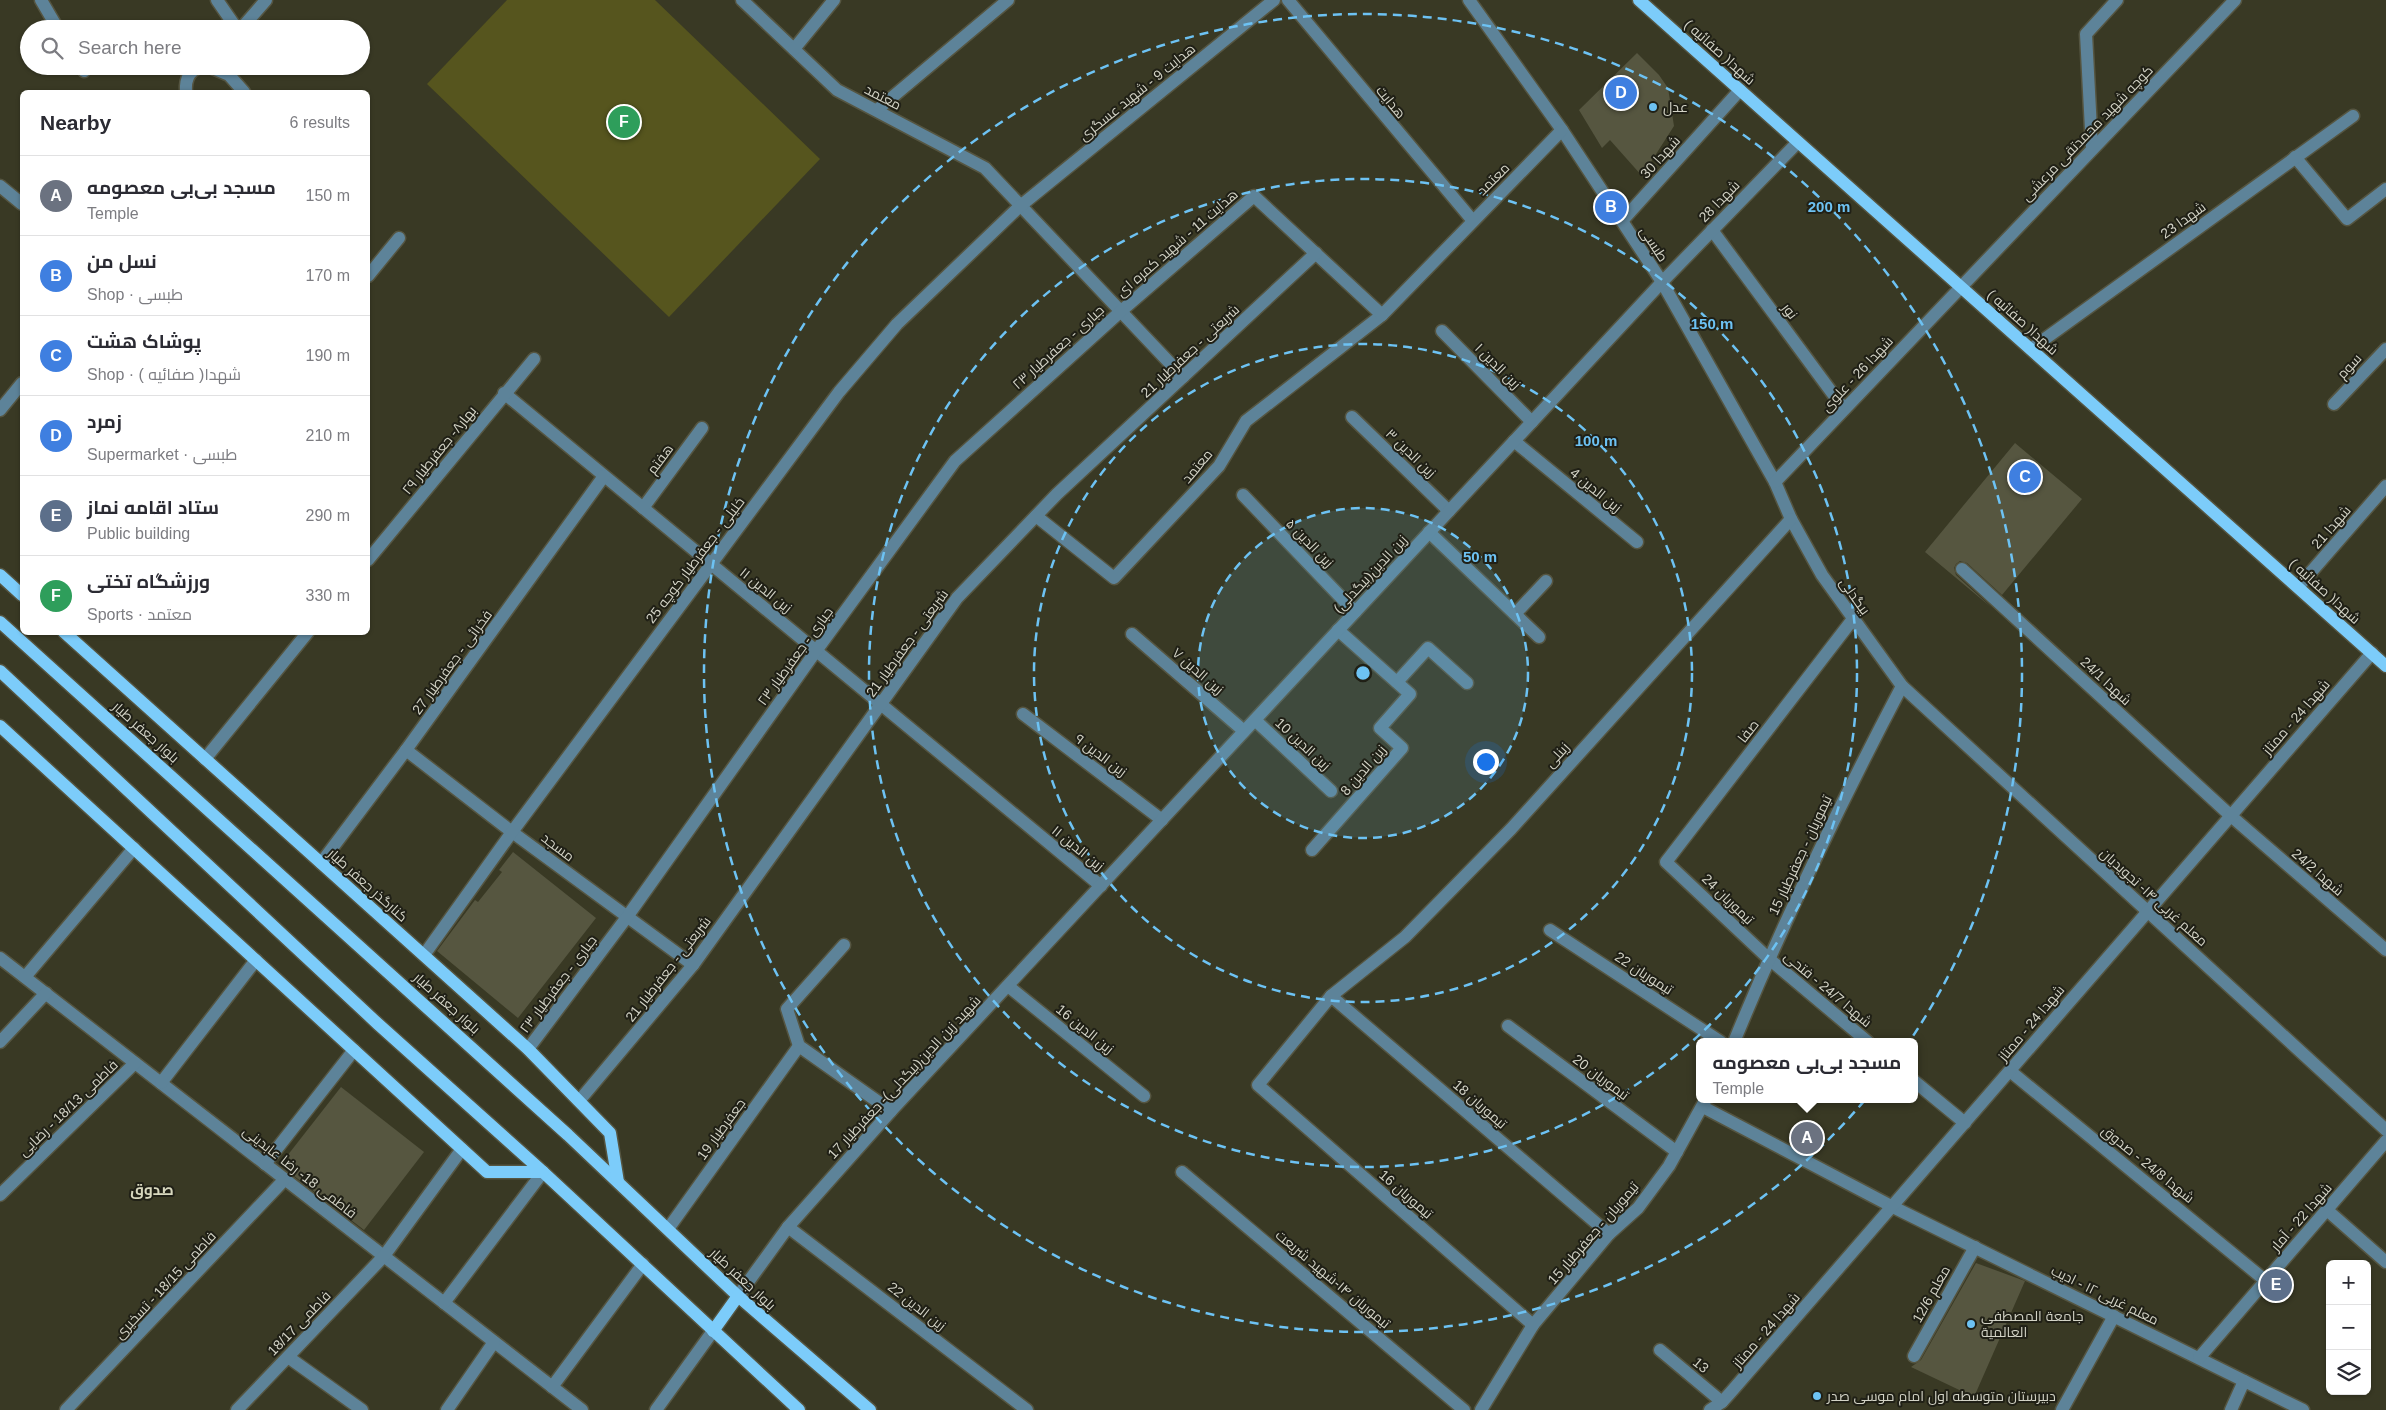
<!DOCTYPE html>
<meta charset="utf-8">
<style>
body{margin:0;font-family:Helvetica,Cairo,sans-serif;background:#f7f7f7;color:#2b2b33}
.controls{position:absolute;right:15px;bottom:15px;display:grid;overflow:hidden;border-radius:8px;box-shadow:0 1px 4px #0004}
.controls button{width:45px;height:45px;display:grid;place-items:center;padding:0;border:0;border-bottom:1px solid #e1e1e2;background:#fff;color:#2b2b33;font:25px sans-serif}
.you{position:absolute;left:1485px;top:761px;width:18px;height:18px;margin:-12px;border:4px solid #fff;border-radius:50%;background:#1a73e8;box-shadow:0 0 0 8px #1a73e833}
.badge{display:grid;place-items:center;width:32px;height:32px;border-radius:50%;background:#1a73e8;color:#fff;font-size:16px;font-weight:700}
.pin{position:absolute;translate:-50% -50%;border:2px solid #fff;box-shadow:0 1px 5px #0006}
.popup{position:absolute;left:1696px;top:1038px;width:222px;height:65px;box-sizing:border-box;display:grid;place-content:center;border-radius:8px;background:#fff;filter:drop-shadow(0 1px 4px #0005);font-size:16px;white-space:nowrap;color:#7c7c81}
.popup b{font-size:19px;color:#2b2b33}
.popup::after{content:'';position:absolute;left:50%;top:100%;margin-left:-10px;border:10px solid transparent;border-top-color:#fff}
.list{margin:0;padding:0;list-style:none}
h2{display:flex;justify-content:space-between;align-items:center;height:65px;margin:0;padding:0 20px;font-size:21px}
h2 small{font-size:16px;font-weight:400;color:#7c7c81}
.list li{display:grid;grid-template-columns:32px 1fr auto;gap:15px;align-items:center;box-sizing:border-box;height:80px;padding:0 20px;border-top:1px solid #e1e1e2}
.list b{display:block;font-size:19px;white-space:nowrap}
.list p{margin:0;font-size:16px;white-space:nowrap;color:#7c7c81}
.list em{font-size:16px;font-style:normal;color:#7c7c81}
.icon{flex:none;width:28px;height:28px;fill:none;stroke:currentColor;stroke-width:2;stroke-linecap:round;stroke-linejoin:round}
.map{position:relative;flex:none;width:2386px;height:1410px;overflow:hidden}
.search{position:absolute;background:#fff;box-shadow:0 1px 4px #0004;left:20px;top:20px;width:350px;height:55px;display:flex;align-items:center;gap:12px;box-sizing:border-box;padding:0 18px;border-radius:28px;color:#7c7c81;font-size:19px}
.panel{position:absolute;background:#fff;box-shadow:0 1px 4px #0004;left:20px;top:90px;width:350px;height:545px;border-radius:8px}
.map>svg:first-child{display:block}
.green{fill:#56551e}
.building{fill:#565640}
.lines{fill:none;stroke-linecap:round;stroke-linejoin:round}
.minor-casing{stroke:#555541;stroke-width:15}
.major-casing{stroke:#555541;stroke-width:15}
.minor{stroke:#5d8399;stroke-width:12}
.major{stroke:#7cccfa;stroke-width:12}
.ring{fill:none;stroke:#6dc2f3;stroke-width:2.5;stroke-dasharray:9 6}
.poi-dot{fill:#6dc2f3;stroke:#202016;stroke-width:2}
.labels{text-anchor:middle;stroke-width:4;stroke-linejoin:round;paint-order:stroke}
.street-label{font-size:14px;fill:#d3d3c6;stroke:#202016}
.poi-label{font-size:14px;fill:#d3d3c6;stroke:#202016;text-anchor:start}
.neighbourhood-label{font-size:15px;font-weight:bold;fill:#d8d8be;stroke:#202016}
.centre{fill:#6dc2f3;stroke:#202016;stroke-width:2.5}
.ring-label{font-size:15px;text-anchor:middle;font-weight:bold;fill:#6dc2f3;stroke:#202016;stroke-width:4;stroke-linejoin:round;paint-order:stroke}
</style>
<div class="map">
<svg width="2386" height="1410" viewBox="0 0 2386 1410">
<rect width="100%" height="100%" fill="#393924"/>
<polygon class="green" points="507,0 655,0 820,159 669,317 427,84"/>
<g class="building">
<polygon points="1637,53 1659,75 1668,88 1674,126 1642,176 1610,140 1602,148 1579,110"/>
<polygon points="2015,443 2082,499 2002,595 1967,563 1960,561 1956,564 1954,568 1956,575 1992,608 1925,552"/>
<polygon points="513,852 596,918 518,1018 437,951 475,900 478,902 502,872 499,870"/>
<polygon points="341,1087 424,1152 364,1230 280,1165"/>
<polygon points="1976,1263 2025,1281 1974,1397 1911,1367 1921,1360"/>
</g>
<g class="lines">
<g class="minor-casing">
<g id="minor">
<polyline points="41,0 58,29"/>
<polyline points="217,0 237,29"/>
<polyline points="742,0 837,90 985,168 1183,377"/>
<polyline points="1288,0 1473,221"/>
<polyline points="1469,0 1562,130 1662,282 1775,482 1791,519 1822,575 1902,686 2386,1130"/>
<polyline points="241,29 266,0"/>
<polyline points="794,49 834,0"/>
<polyline points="81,66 84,71"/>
<polyline points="208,66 229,75 244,92"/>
<path d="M186 92C185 78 190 68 205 66"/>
<polyline points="877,110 1008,0"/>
<polyline points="2092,149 2086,34 2117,0"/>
<polyline points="2295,157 2347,219 2386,189"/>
<polyline points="0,186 22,204"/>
<polyline points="1622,221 1740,90"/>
<polyline points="1712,230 1844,409"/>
<polyline points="368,276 399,238"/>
<polyline points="1442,331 1532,422"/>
<polyline points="2031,349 2353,116"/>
<polyline points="504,393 1101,886"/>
<polyline points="2334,404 2386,349"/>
<polyline points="0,410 22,383"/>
<polyline points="1352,417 1449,511"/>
<polyline points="1514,441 1637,542"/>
<polyline points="1775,482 2235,0"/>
<polyline points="1243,495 1355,612"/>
<polyline points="643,508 702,428"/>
<polyline points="1036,516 1114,578 1219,466 1246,421 1382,315 1562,130"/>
<polyline points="1429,532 1539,637"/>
<polyline points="368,560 534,359"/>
<polyline points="1962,569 2231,816 2386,950"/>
<polyline points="2298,587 2386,486"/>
<polyline points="1515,614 1546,581"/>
<polyline points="1853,619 1666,862 1768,958 1868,1042"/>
<polyline points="1132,634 1244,731"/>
<polyline points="1397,682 1428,648 1467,683"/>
<polyline points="1023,714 1162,820"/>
<polyline points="1255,720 1331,791"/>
<polyline points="406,750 512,832 693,965"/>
<polyline points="205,759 308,632"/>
<polyline points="1312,850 1402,748 1380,728 1410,694 1338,630"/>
<polyline points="321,863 406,750 604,476"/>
<polyline points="1550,930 1721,1042"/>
<polyline points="844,945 787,1009 799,1046 891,1111"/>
<polyline points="424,955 512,832 839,392 897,324 1019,207 1274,0"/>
<polyline points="0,958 582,1410"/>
<polyline points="25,977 134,848"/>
<polyline points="1008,986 1144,1096"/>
<polyline points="1331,996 1609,1234"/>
<polyline points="1508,1026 1677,1152"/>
<polyline points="0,1042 46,993"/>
<path d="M1734 1042C1784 920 1841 802 1902 686"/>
<polyline points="528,1049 627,917 816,651 955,461 1120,312 1254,196 1382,315"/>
<polyline points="2010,1071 2266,1281"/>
<polyline points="1914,1081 1965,1123"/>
<polyline points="161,1083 256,960"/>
<polyline points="579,1101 693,965 957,598 1057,494 1316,253"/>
<polyline points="1703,1107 1893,1207 2303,1410"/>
<polyline points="265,1164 354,1050"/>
<polyline points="1182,1172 1464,1410"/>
<polyline points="0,1195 135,1063"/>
<polyline points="2327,1210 2386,1262"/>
<polyline points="788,1227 1027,1410"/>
<polyline points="668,1229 799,1046"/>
<polyline points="738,1296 788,1227 891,1111 1662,282 1798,142"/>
<polyline points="444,1303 543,1172"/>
<polyline points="1533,1325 1258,1085 1331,996 1405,937 1511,829 1791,519"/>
<polyline points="1660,1350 1722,1402"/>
<polyline points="1914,1356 1975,1247"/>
<polyline points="288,1357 362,1410"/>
<polyline points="2199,1358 2386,1141"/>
<polyline points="552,1387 643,1264"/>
<polyline points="66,1410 285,1179"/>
<polyline points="237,1410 384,1256 462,1149"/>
<polyline points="447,1410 494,1342"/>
<polyline points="656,1410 713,1331"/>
<polyline points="1481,1410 1533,1325 1609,1234 1638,1208 1669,1166 1706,1099"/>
<polyline points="1710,1410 1722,1402 1731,1392 2372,653"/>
<polyline points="2062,1410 2114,1316"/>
<polyline points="2231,1410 2244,1381"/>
</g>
</g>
<g class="major-casing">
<g id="major">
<polyline points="1639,0 2386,666"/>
<polyline points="0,575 22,595"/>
<polyline points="0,622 568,1135 738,1296 870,1410"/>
<polyline points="64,632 528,1049 610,1133 618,1182"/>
<polyline points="0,671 378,1024 543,1172 799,1410"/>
<polyline points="0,726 487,1172 543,1172"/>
<polyline points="713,1331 738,1296"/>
</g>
</g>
<use href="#minor" class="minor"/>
<use href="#major" class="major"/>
</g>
<circle cx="1363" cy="673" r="165" fill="#6dc2f3" fill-opacity=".12"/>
<g class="ring">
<circle cx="1363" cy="673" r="165"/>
<circle cx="1363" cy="673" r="329"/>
<circle cx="1363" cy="673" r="494"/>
<circle cx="1363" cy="673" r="659"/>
</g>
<g class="poi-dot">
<circle cx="1653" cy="107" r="5"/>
<circle cx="1971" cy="1324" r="5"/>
<circle cx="1817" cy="1396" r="5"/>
</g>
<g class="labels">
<g class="street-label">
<text transform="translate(1720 52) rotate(42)" y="5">شهدا( صفائیه )</text>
<text transform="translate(1137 92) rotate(-39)" y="5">هدایت 9 - شهید عسگری</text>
<text transform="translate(883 97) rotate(27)" y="5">معتمد</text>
<text transform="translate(1391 102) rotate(51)" y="5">هدایت</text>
<text transform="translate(2087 133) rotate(-46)" y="5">کوچه شهید محمدتقی مرعشی</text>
<text transform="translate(1660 157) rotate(-48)" y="5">شهدا 30</text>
<text transform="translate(1493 179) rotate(-45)" y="5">معتمد</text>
<text transform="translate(1719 201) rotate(-46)" y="5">شهدا 28</text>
<text transform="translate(2183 220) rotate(-36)" y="5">شهدا 23</text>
<text transform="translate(1177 243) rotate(-41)" y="5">هدایت 11 - شهید کمره ای</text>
<text transform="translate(1654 244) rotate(57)" y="5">طبسی</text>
<text transform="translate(1790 311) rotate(53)" y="5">نور</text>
<text transform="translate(2023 322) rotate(42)" y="5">شهدا( صفائیه )</text>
<text transform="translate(1058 347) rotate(-42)" y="5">جباری - جعفرطیار ۲۳</text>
<text transform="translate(1190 351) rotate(-43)" y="5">شریعتی - جعفرطیار 21</text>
<text transform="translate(1498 366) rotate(45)" y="5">زین الدین ۱</text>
<text transform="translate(2349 366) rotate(-47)" y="5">سوم</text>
<text transform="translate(1857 374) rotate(-47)" y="5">شهدا 26 - علوی</text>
<text transform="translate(439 450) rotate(-51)" y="5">بهار۸- جعفرطیار ۲۹</text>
<text transform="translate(1411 453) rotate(44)" y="5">زین الدین ۳</text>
<text transform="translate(660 459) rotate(-53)" y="5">هفتم</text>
<text transform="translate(1197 466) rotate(-50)" y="5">معتمد</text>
<text transform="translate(1596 490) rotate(39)" y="5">زین الدین 4</text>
<text transform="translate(2331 527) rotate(-49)" y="5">شهدا 21</text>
<text transform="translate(1310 543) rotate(46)" y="5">زین الدین ۵</text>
<text transform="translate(695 560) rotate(-53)" y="5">خلیلی - جعفرطیار کوچه 25</text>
<text transform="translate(1370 574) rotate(-47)" y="5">زین الدین(بیگدلی)</text>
<text transform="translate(766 590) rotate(39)" y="5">زین الدین ۱۱</text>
<text transform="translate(2325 591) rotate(42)" y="5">شهدا( صفائیه )</text>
<text transform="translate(1855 596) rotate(55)" y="5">بیگدلی</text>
<text transform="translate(907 643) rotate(-54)" y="5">شریعتی - جعفرطیار 21</text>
<text transform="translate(795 656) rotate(-54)" y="5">جباری - جعفرطیار ۲۳</text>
<text transform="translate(452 662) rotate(-54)" y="5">فخرائی - جعفرطیار 27</text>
<text transform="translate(1198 671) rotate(41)" y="5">زین الدین ۷</text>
<text transform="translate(2106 681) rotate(43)" y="5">شهدا 24/1</text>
<text transform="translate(2296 717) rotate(-49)" y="5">شهدا 24 - ممتاز</text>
<text transform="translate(1748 731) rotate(-52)" y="5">صفا</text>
<text transform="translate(146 732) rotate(42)" y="5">بلوار جعفر طیار</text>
<text transform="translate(1303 744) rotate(43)" y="5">زین الدین 10</text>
<text transform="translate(1101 755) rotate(37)" y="5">زین الدین ۹</text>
<text transform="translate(1557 755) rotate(-48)" y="5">زینلی</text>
<text transform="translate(1363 770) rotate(-49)" y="5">زین الدین 8</text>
<text transform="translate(558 847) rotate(37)" y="5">مسجد</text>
<text transform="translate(1078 848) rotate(39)" y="5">زین الدین ۱۱</text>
<text transform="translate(1800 855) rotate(-65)" y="5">تیموریان - جعفرطیار 15</text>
<text transform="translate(2318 872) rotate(41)" y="5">شهدا 24/2</text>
<text transform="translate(368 885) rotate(42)" y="5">کنارگذر جعفر طیار</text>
<text transform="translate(2154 897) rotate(42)" y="5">معلم غربی ۱۴- تجویدیان</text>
<text transform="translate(1728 899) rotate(44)" y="5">تیموریان 24</text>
<text transform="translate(668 969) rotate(-52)" y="5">شریعتی - جعفرطیار 21</text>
<text transform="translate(1644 973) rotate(33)" y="5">تیموریان 22</text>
<text transform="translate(558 984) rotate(-53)" y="5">جباری - جعفرطیار ۲۳</text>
<text transform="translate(1828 989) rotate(40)" y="5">شهدا 24/7 - فتحی</text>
<text transform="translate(447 1003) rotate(42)" y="5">بلوار جعفر طیار</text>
<text transform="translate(2031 1023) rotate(-50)" y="5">شهدا 24 - ممتاز</text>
<text transform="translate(1085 1029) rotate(39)" y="5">زین الدین 16</text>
<text transform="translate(904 1077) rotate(-47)" y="5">شهید زین الدین(بیگدلی)- جعفرطیار 17</text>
<text transform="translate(1601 1077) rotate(37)" y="5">تیموریان 20</text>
<text transform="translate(1480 1104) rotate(41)" y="5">تیموریان 18</text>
<text transform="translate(68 1108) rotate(-44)" y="5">فاطمی 18/13 - رضایی</text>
<text transform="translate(721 1129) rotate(-54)" y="5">جعفرطیار 19</text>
<text transform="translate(2148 1164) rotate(39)" y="5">شهدا 24/8 - صدوق</text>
<text transform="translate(300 1172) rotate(38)" y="5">فاطمی 18- رضا عابدینی</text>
<text transform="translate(1406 1194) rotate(41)" y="5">تیموریان 16</text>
<text transform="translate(2301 1217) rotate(-49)" y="5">شهدا 22 - آمار</text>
<text transform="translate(1593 1233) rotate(-49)" y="5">تیموریان - جعفرطیار 15</text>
<text transform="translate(743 1279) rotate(43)" y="5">بلوار جعفر طیار</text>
<text transform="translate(1333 1279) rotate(40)" y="5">تیموریان ۱۴-شهید شریعت</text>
<text transform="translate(165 1285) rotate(-47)" y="5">فاطمی 18/15 - تسخیری</text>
<text transform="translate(1931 1294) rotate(-61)" y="5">معلم 12/6</text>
<text transform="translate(2105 1295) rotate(26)" y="5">معلم غربی ۱۲ - ادیب</text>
<text transform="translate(917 1306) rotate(38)" y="5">زین الدین 22</text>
<text transform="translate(299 1323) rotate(-46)" y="5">فاطمی 18/17</text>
<text transform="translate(1766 1330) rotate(-49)" y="5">شهدا 24 - ممتاز</text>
<text transform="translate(1701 1365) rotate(40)" y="5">13</text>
</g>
<g class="poi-label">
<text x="1663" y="112">عدل</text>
<text x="1981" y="1321">جامعة المصطفی<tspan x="1981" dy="16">العالمیة</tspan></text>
<text x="1827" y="1401">دبیرستان متوسطه اول امام موسی صدر</text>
</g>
<g class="neighbourhood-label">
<text x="152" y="1195">صدوق</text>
</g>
</g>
<circle cx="1363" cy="673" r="8" class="centre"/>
<g class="ring-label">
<text x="1829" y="212">200 m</text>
<text x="1712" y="329">150 m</text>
<text x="1596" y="446">100 m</text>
<text x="1480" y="562">50 m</text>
</g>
</svg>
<div class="controls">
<button>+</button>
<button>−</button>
<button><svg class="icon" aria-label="layers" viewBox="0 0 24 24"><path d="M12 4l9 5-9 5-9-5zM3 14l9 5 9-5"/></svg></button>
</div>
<div class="you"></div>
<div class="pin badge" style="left:1807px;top:1138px;background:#6b7280">A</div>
<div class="popup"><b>مسجد بی‌بی معصومه</b>Temple</div>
<div class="pin badge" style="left:1611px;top:207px;background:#3f7fe0">B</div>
<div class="pin badge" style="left:2025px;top:477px;background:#3f7fe0">C</div>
<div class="pin badge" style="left:1621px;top:93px;background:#3f7fe0">D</div>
<div class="pin badge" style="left:2276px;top:1285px;background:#5c6f8a">E</div>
<div class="pin badge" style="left:624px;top:122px;background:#2e9e5b">F</div>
<div class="search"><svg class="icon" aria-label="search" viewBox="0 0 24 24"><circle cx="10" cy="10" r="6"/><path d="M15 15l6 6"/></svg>Search here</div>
<section class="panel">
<h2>Nearby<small>6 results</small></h2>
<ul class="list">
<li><span class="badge" style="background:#6b7280">A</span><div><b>مسجد بی‌بی معصومه</b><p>Temple</p></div><em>150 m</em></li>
<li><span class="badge" style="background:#3f7fe0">B</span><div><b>نسل من</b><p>Shop · طبسی</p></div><em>170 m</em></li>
<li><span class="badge" style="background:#3f7fe0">C</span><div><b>پوشاک هشت</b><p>Shop · شهدا( صفائیه )</p></div><em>190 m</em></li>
<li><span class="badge" style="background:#3f7fe0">D</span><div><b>زمرد</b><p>Supermarket · طبسی</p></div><em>210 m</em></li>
<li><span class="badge" style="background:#5c6f8a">E</span><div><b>ستاد اقامه نماز</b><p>Public building</p></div><em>290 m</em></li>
<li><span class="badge" style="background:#2e9e5b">F</span><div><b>ورزشگاه تختی</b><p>Sports · معتمد</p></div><em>330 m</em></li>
</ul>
</section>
</div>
